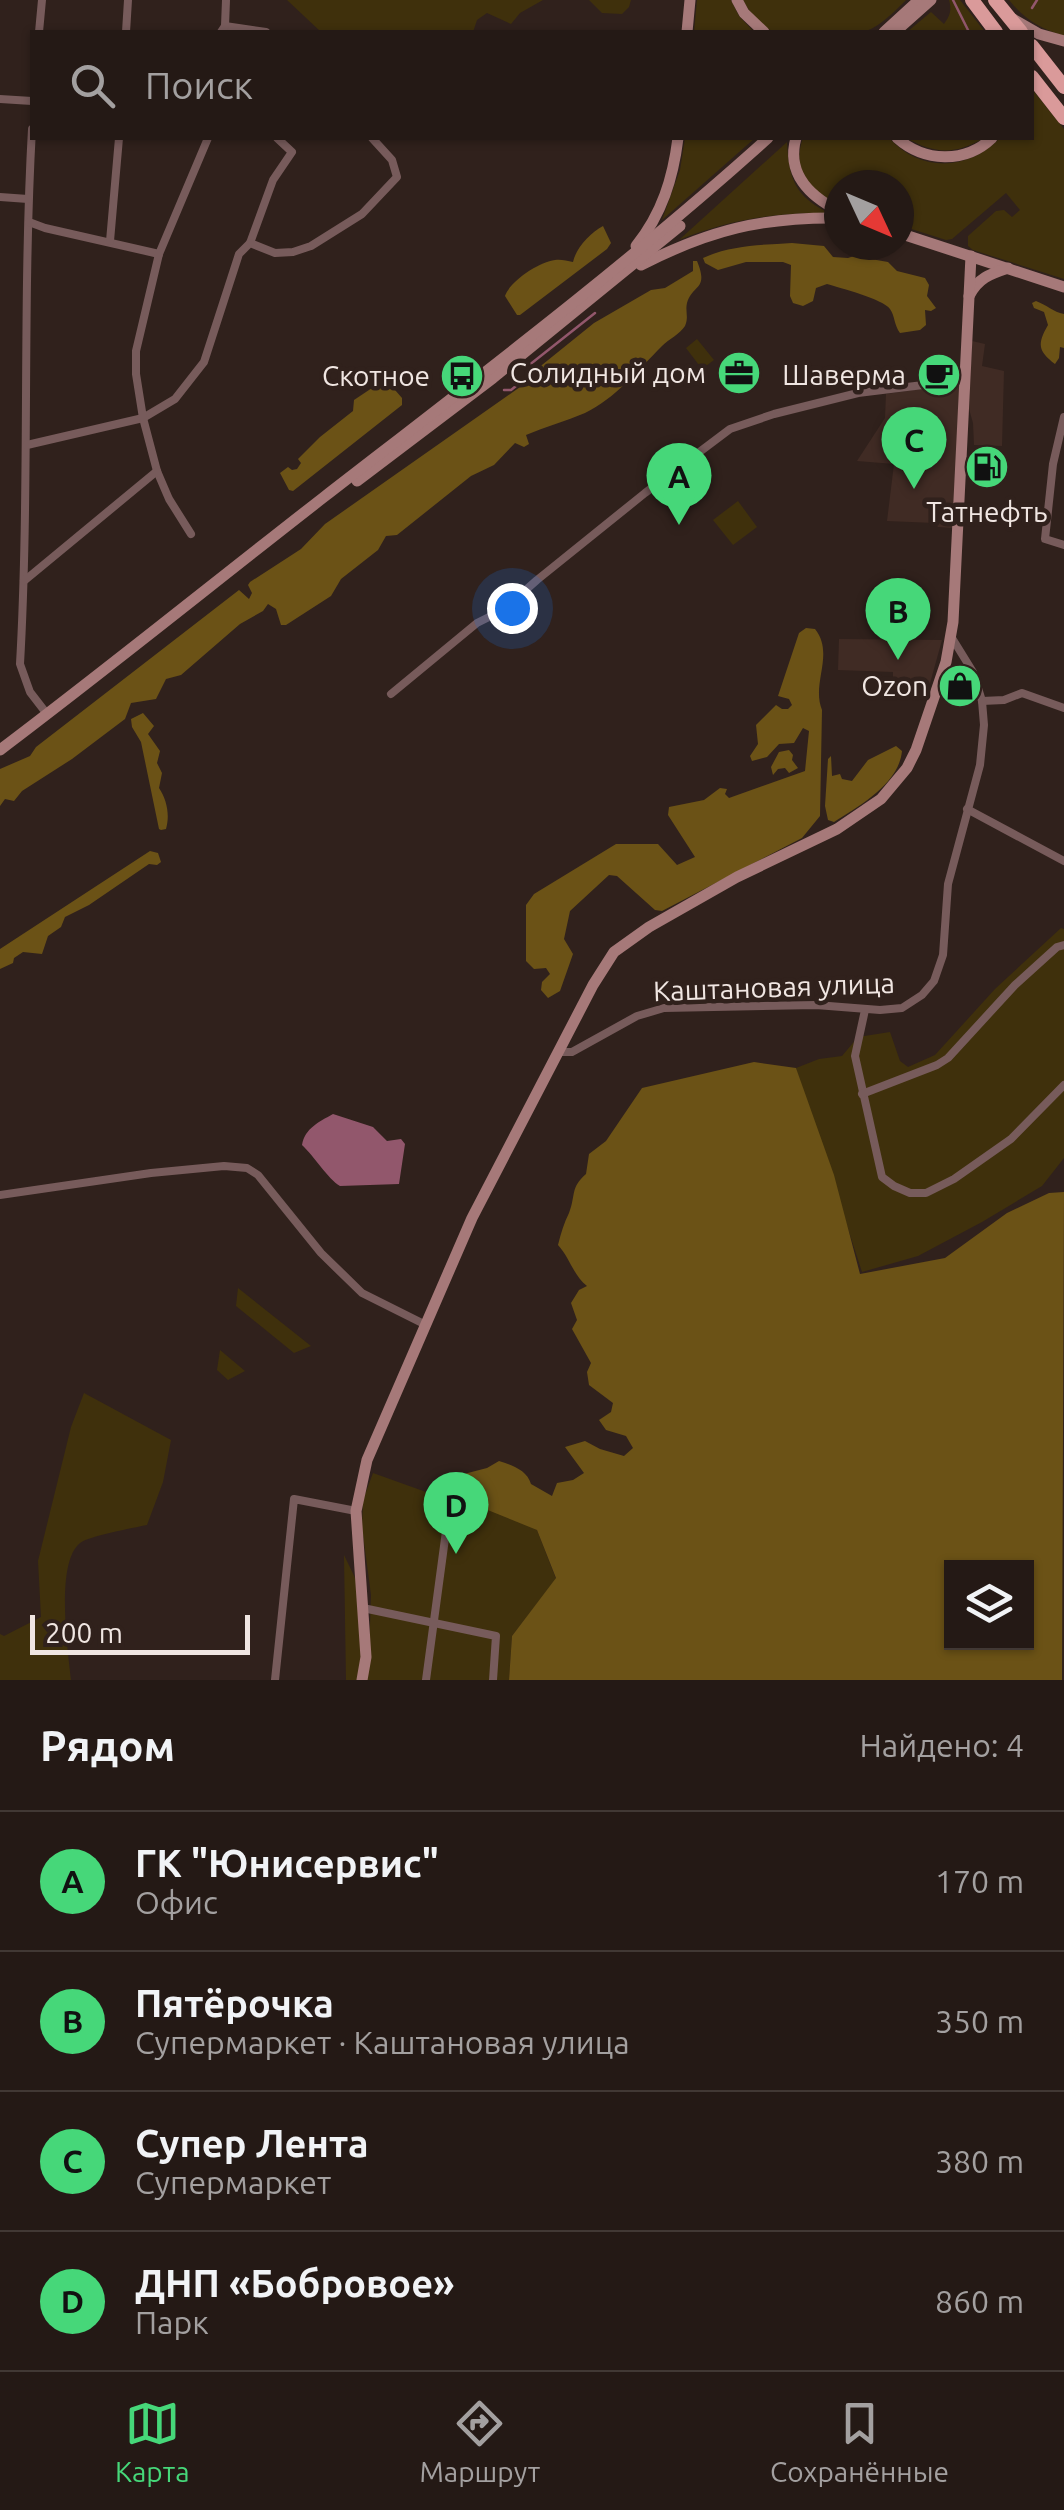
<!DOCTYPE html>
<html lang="ru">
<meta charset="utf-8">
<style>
body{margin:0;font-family:Ubuntu,sans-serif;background:#2c221e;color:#f1f3f6}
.controls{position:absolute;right:30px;bottom:30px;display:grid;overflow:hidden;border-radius:0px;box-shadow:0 2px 8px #0004}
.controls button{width:90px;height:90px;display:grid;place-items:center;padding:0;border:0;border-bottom:2px solid #413834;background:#241915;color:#f1f3f6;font:50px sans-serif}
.compass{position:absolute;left:824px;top:170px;width:90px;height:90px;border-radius:50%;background:#241915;box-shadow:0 2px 8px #0004;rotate:134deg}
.scale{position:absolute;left:30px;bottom:25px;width:220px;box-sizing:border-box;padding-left:10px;border:5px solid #f0e6e2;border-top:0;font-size:28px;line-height:35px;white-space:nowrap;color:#f0e6e2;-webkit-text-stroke:8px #30211c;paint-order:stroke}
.you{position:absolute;left:512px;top:608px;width:35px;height:35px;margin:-25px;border:8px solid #fff;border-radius:50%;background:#1a73e8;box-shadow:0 0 0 15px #1a73e833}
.badge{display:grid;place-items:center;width:65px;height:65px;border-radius:50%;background:#46d779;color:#111;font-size:32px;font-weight:700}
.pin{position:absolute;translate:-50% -82px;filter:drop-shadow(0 2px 5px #0008)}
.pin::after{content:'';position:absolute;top:52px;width:35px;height:30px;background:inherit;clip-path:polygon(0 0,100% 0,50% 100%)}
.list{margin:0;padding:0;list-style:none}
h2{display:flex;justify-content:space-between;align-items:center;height:130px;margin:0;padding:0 40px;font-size:42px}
h2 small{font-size:32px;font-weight:400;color:#a3a0a0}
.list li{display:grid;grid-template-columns:65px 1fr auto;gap:30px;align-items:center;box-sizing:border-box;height:140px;padding:0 40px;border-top:2px solid #413834}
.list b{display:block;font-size:38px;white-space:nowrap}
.list p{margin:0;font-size:32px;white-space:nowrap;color:#a3a0a0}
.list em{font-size:32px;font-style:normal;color:#a3a0a0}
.icon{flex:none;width:55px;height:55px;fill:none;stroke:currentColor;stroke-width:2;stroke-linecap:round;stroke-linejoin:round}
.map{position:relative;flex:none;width:1064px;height:1680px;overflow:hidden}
.search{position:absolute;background:#241915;box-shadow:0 2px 8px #0004;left:30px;right:30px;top:30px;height:110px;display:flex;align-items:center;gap:25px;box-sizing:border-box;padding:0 35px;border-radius:0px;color:#a3a0a0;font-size:38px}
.sheet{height:690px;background:#241915}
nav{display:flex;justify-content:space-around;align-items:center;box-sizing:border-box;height:140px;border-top:2px solid #413834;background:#241915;font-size:28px;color:#a3a0a0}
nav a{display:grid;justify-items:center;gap:5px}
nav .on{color:#46d779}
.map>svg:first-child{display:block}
.built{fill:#402b24}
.green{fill:#3f300c}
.forest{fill:#6b5216;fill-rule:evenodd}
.water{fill:#92576c}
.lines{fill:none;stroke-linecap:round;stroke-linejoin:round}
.stream{stroke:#92576c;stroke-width:2.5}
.minor{stroke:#775b5b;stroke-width:8}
.secondary{stroke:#a67979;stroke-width:11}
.trunk{stroke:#da9a9a;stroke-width:14}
.labels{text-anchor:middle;stroke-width:9;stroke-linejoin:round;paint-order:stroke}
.poi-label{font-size:28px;fill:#f0e6e2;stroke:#30211c;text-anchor:end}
.street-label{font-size:28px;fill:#f0e6e2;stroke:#30211c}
</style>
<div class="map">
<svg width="1064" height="1680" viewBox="0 0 1064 1680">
<rect width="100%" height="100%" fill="#30211c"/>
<g class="built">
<polygon points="972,341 985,344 982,366 1004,371 1002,446 974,445 973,423 969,409"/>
<polygon points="944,366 960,367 954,528 938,527 935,523 887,521 894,464 857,461 885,418 886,394 942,386"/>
<polygon points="839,639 942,640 927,694 901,692 893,684 893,672 838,670"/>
</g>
<g class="green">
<polygon points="287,0 543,0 520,13 511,24 487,13 477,20 473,32 321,32"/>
<polygon points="589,0 631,0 629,7 622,14 602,13"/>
<polygon points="697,0 731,0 739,16 754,32 694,32"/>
<path d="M743 0H906C895 11 878 29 862 32 854 34 783 34 776 32 762 29 749 12 743 0Z"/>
<path d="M949 0H960L985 32H907L931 12 944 24C950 16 952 10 949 0Z"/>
<path d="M1009 0H1064V36C1041 29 1024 19 1009 0Z"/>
<path d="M1032 89 1064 129V279L973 250 968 246V236L996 211 1004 210 1012 217 1020 210 1006 193 952 239 946 240 899 225V185H839V206C810 192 791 171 803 138H889C921 173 968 171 1000 138H1032Z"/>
<polygon points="685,138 755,138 662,220 680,170"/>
<path d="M906 138H984C955 155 935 154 906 138Z"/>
<path d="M787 142C789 178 794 196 829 213 776 212 728 220 679 240Z"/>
<polygon points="697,339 714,360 702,369 686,348"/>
<polygon points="738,501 757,527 733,545 713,520"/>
<polygon points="1061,928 1064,929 1064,1158 1042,1186 982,1222 918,1256 862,1272 796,1068 819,1059 842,1056 858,1037 890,1032 900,1061 908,1067 935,1055 995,989"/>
<polygon points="238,1288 311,1346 294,1353 236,1306"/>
<polygon points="220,1350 245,1371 228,1380 217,1370"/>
<path d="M84 1393 171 1440 163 1482 147 1525C133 1528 89 1536 80 1543 55 1563 68 1651 71 1680H0V1634L4 1636 41 1617 38 1561 71 1427Z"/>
<polygon points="373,1473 440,1497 462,1486 537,1530 556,1579 512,1636 509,1680 365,1680 369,1658 371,1595 362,1527 363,1500"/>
<polygon points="344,1555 358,1584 362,1658 357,1680 346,1680"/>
</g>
<g class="forest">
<path d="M603 226 611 243 607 249 520 315H517L505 296C510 281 539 262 555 260 561 259 567 261 573 262 576 248 590 233 603 226Z"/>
<path d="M792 243 824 246 833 257 848 258 854 256 888 262 897 271 925 278 929 285 927 296 936 308 931 311 925 310 926 325 920 330 900 333C894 325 895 316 890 309 883 299 840 288 827 284L816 288 813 301 803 306 793 303 790 296 791 265 783 262H746L718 270 705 263 703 258C731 245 762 245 792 243Z"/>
<path d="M693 261H697C709 290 693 284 687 303 685 311 689 317 685 326 680 334 669 339 662 346 638 370 616 398 585 413 566 421 545 427 526 435L529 444 524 447 515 443 494 465 471 476 397 535 386 536 378 550 341 579 331 596 286 625H281L276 609 268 604 263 611 240 624 181 675 166 679 156 699 131 703 125 719 72 759 22 791 14 801 5 799 0 806V769L30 756 36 747 239 590 249 599 252 593 248 585 250 582 301 549 325 524 530 380 532 373 594 323 651 290 665 288 693 271Z"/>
<path d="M1036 301C1047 305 1053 312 1064 314V348L1060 347 1059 358 1055 364C1038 351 1037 344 1048 325L1044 312 1034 308 1032 303Z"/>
<polygon points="381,382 388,382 402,398 402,405 293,491 289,490 280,473 288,467 292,470 297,469 301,463 298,459 320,437 353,411 354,400"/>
<path d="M806 628 815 629C835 654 811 683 822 710L820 816 802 838 662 911 655 910 617 876 609 875 570 911 564 939 573 954 560 991 548 998 541 990 542 982 550 974 546 968 534 969 526 961V905L534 894 616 844H658L677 865 695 857 668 815 669 807 704 800 720 788 727 789 725 794 729 798 805 771 809 731 803 728 794 743 779 744 767 757 752 761 750 756 758 744 756 725 776 705 782 709H788L792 705 789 699 778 696 799 633Z"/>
<path d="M143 713 154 726 148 734 160 751 157 763 162 773 159 788C167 800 170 815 166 829L161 830 159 829 141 742 132 727 131 719Z"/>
<path d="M896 746 902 751C899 784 859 806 834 822L828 820 825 806 828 759 831 756 832 776 840 774 842 779 852 781 868 760Z"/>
<polygon points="789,750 793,755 792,760 798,768 789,773 785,768 778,769 773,775 771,767 779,752"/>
<polygon points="150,851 158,853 161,862 157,865 149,864 89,905 65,917 61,927 48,936 42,954 23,952 14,958 13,963 0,969 0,949"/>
<path d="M754 1062 796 1068 834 1175 860 1274 945 1258 1007 1213 1049 1193 1064 1192 1062 1680H509L512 1636 556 1578 537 1530 453 1496 460 1475 487 1468 499 1461C512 1465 527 1470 531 1484L552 1496 557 1483 573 1480 584 1473 565 1447 585 1441 600 1449 624 1456 633 1448 626 1436 606 1430 599 1420 611 1412 613 1403 589 1385 587 1372 591 1363 572 1329 577 1320 571 1303 579 1290 587 1286C573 1275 570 1258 558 1245 561 1233 564 1223 569 1213 576 1195 570 1188 586 1174L589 1154 606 1141 642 1088ZM952 1568H1026V1642H952Z"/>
</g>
<path class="water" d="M333 1114 373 1127 387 1141 401 1139 405 1144 399 1184 340 1186C328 1179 314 1156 302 1145 305 1128 319 1122 333 1114Z"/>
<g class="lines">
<g class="stream">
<polyline points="953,0 969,32"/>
<polyline points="1032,8 1037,0"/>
<polyline points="504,390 511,390 526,378 528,366 595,313"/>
</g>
<g class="minor">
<polyline points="225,26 266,32"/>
<polyline points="39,32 42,0"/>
<polyline points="126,32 128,0"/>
<polyline points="221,32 225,26 226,0"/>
<polyline points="0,99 32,101"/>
<path d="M32 129C22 307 30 486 20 664L30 692 47 714"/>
<polyline points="0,197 28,199"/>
<polyline points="29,222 45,228 159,254"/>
<polyline points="110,241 119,138"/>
<polyline points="250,243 273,180 292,152 277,138"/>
<polyline points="1064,417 1053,464 1045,539 1064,545"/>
<polyline points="27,445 143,418 175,399 204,362 239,254 250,243 275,253 293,252 311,246 362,214 397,177 392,160 372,138"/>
<polyline points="191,534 169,499 157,471 143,418 136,374 136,351 159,254 208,138"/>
<polyline points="24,581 157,471"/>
<polyline points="391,694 477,623 503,610 537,580 645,493 730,429 774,414 858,393 964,380"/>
<polyline points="982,701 1004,700 1022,693 1064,708"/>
<polyline points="967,809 1064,861"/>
<polyline points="865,1010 855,1056 882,1177 894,1186 910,1193 926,1193 954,1179 1011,1139 1064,1085"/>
<polyline points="559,1052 572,1052 637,1016 664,1008 816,1005 880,1010 902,1008 922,995 934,981 943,955 948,884 980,765 984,725 982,701 973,672 952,638"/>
<polyline points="862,1094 937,1065 948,1058 1015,985 1057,947 1064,945"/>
<polyline points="0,1195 151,1173 224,1166 247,1168 258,1175 321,1253 362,1293 426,1325"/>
<polyline points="363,1608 496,1636 493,1680"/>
<polyline points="275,1680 294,1499 356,1511"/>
<polyline points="426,1680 451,1494"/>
</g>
<g class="secondary">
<polyline points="737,0 744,13 764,32"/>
<polyline points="1013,19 1039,34 1064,41"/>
<polyline points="687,32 690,0"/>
<polyline points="884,32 919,0"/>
<polyline points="895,32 931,0"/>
<path d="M796 138C786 173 809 196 839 211"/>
<path d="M897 138C924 162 965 164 992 138"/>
<polyline points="899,233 1064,287"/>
<path d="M636 246C662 214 673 178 678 138"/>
<path d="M641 265C710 230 762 217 839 218"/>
<path d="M969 296C978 278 990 274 1008 268"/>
<polyline points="357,481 493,378 680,226"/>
<path d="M0 750C110 667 216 581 324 497 475 380 626 266 768 138"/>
<polyline points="362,1680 366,1657 356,1511 367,1460 472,1218 593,985 614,952 649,927 737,877 837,829 881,799 907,768 916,750 946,662 953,622 971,256"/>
</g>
<g class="trunk">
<polyline points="972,0 996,32"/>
<polyline points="995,0 1021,32"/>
<polyline points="1032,46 1064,87"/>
<polyline points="1032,77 1064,118"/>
</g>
</g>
<defs>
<g id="office-disc" transform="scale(2.25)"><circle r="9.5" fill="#46d779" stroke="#30211c"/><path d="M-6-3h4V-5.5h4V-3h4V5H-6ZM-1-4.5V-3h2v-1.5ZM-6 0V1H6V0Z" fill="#111"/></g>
<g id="cafe-disc" transform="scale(2.25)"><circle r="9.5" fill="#46d779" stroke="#30211c"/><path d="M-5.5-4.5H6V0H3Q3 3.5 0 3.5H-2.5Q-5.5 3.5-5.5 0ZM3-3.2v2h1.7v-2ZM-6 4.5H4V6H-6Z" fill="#111"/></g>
<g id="bus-disc" transform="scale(2.25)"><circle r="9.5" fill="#46d779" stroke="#30211c"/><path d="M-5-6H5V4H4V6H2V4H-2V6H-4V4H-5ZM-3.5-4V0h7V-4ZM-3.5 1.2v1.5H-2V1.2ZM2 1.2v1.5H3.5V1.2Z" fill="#111"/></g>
<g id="fuel-disc" transform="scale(2.25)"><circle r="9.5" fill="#46d779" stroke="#30211c"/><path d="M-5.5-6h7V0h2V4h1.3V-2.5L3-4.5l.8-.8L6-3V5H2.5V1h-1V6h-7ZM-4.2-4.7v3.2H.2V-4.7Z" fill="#111"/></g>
<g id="shop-disc" transform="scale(2.25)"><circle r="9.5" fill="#46d779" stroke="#30211c"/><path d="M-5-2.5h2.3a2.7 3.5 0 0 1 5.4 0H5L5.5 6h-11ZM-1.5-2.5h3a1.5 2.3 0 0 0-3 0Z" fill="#111"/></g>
</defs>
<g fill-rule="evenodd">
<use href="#office-disc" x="739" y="373"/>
<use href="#cafe-disc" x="939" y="375"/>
<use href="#bus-disc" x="462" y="376"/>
<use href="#fuel-disc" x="987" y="467"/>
<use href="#shop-disc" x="960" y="686"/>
</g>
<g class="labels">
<g class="poi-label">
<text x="706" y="383">Солидный дом</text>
<text x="906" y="385">Шаверма</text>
<text x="430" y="386">Скотное</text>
<text x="987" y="522" text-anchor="middle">Татнефть</text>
<text x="928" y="696">Ozon</text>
</g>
<g class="street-label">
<text transform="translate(774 987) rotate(-2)" y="10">Каштановая улица</text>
</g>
</g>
</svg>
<div class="controls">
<button><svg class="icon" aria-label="layers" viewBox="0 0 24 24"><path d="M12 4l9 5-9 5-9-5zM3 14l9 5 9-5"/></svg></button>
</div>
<svg class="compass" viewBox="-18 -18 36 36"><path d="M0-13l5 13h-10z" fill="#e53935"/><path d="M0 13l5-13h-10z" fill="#a3a0a0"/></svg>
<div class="scale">200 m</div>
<div class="you"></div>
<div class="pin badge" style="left:679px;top:525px">A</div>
<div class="pin badge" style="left:898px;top:660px">B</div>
<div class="pin badge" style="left:914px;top:489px">C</div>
<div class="pin badge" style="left:456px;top:1554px">D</div>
<div class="search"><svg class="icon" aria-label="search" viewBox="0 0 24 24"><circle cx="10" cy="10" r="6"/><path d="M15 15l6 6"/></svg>Поиск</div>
</div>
<section class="sheet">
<h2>Рядом<small>Найдено: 4</small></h2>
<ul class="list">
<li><span class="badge">A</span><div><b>ГК &quot;Юнисервис&quot;</b><p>Офис</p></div><em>170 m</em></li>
<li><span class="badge">B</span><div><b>Пятёрочка</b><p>Супермаркет · Каштановая улица</p></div><em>350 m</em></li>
<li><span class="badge">C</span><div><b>Супер Лента</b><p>Супермаркет</p></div><em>380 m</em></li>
<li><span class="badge">D</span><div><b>ДНП «Бобровое»</b><p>Парк</p></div><em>860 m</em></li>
</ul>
</section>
<nav>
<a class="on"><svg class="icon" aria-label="map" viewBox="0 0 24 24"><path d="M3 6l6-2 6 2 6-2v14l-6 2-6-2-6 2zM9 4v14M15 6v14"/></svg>Карта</a>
<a><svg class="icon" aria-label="directions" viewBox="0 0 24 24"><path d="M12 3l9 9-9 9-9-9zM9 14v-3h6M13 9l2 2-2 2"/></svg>Маршрут</a>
<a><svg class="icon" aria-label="saved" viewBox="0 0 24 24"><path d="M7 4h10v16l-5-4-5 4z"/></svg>Сохранённые</a>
</nav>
